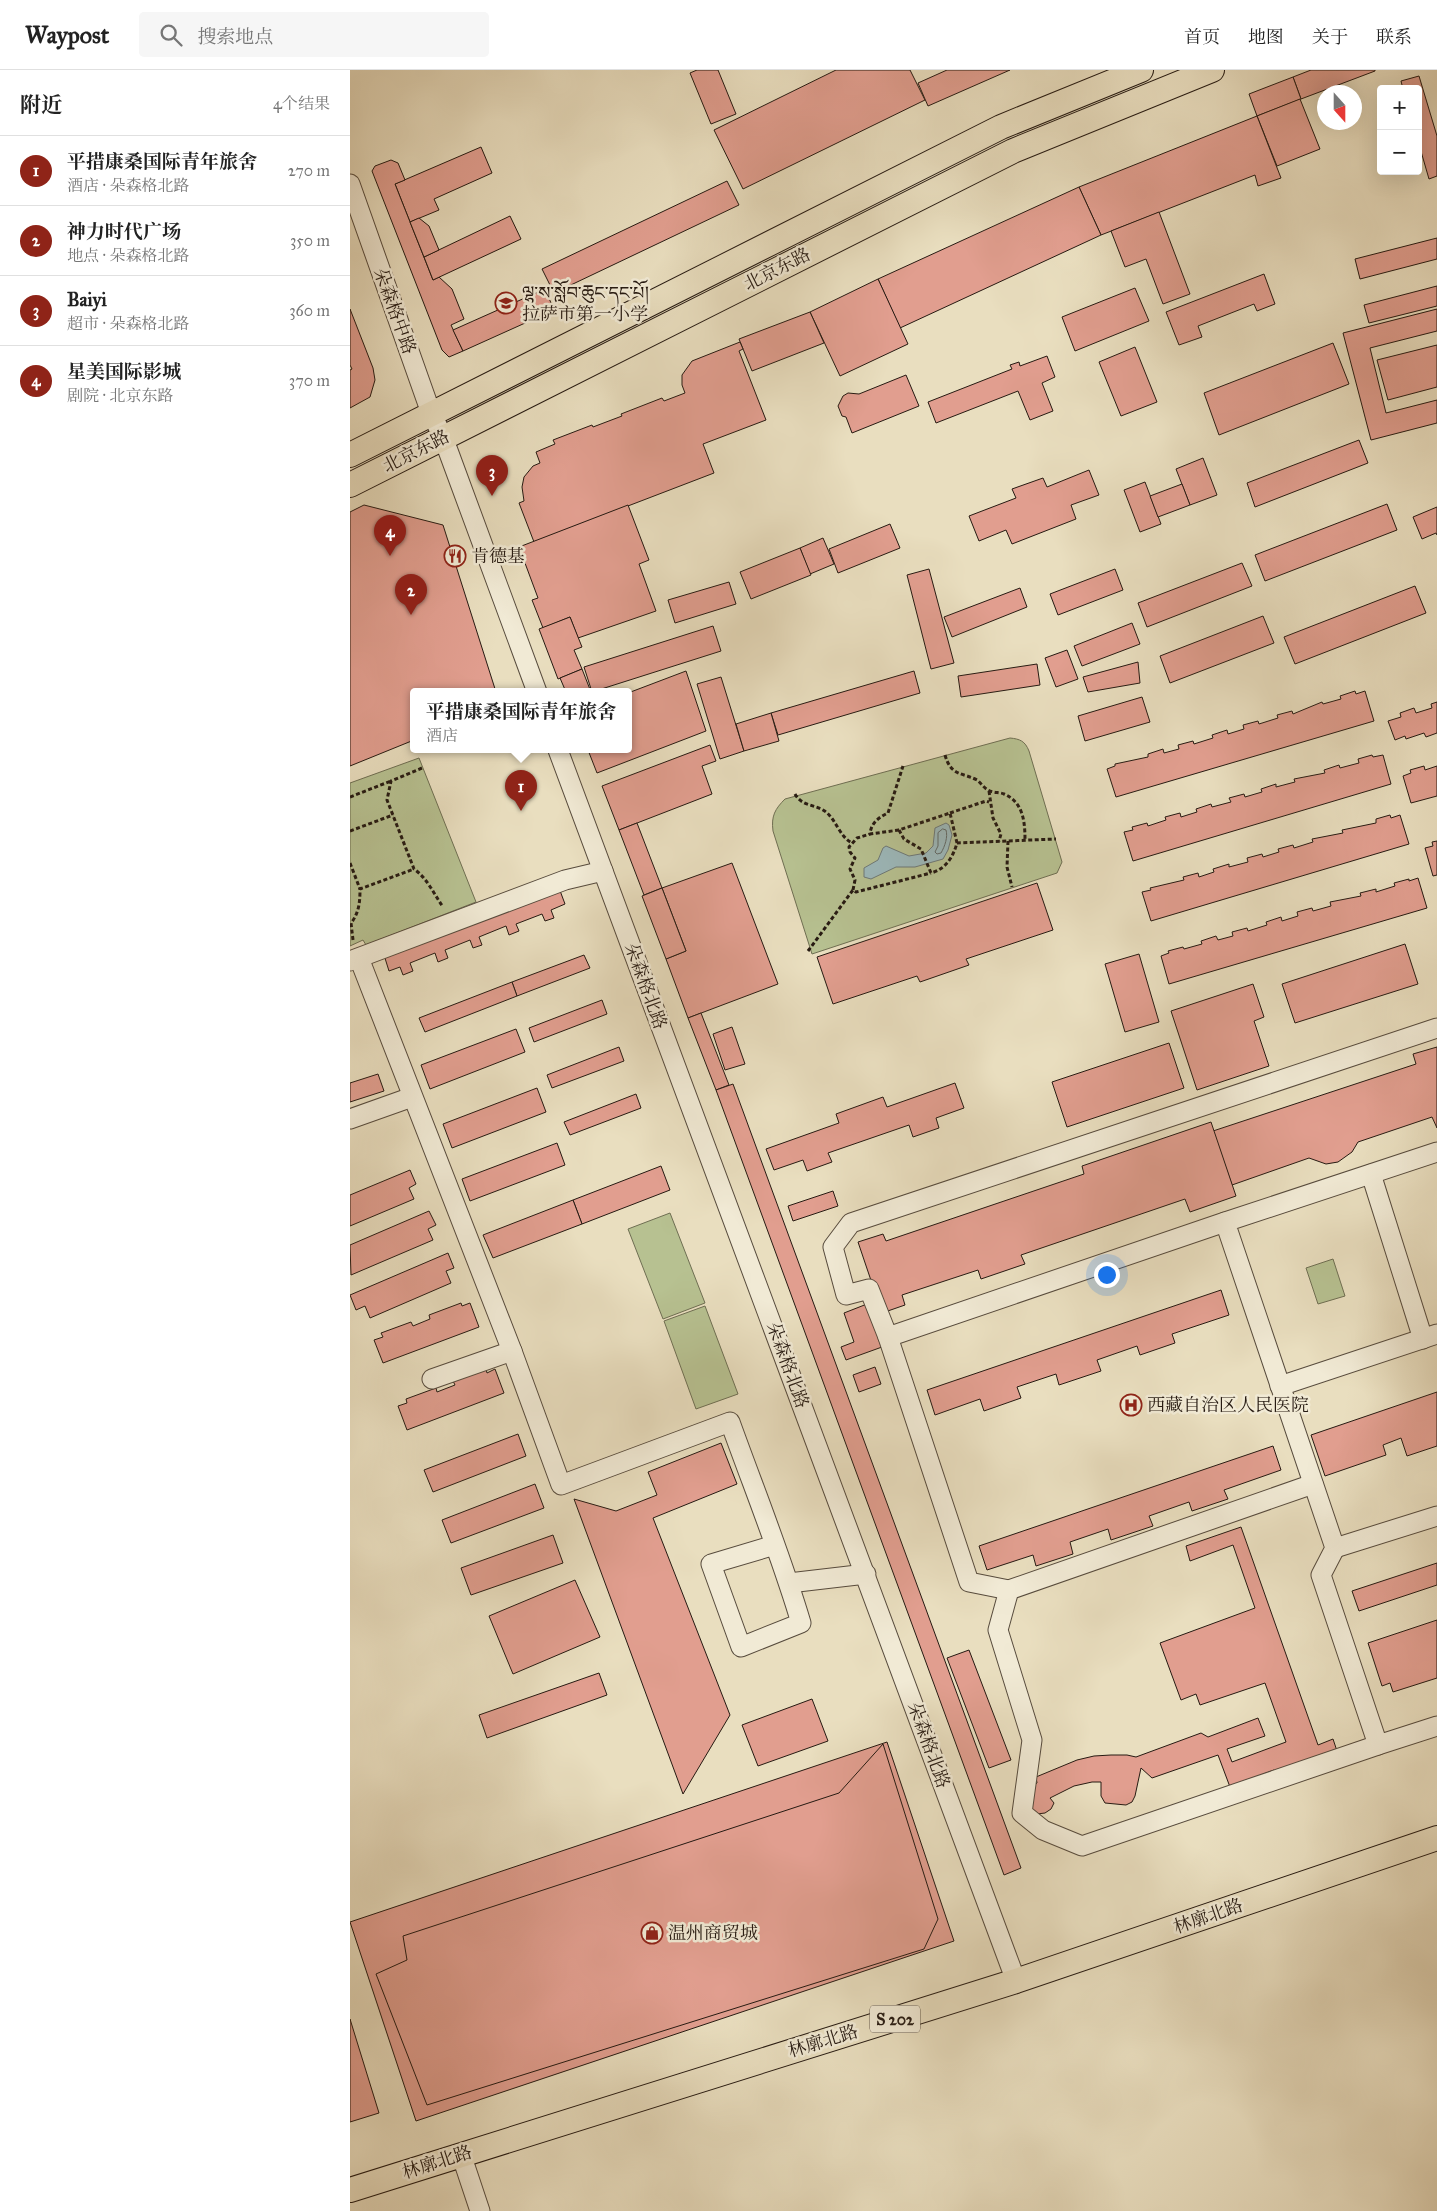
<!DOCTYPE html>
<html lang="zh">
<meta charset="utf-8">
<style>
body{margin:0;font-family:"IM FELL Great Primer","Noto Serif SC","Noto Serif Tibetan",serif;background:#f6f6f6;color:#222}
.controls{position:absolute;right:15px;top:15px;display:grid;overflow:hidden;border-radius:5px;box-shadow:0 5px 20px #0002}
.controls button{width:45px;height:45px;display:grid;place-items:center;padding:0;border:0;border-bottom:1px solid #e0e0e0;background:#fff;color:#222;font:25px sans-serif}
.compass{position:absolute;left:967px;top:15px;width:45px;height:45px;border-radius:50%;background:#fff;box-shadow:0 5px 20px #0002;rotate:159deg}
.you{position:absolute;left:756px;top:1204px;width:18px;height:18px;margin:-12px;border:4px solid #fff;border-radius:50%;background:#1a73e8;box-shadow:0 0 0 8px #1a73e833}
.badge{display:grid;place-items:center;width:32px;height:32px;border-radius:50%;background:#8f2418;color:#fff;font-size:16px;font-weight:700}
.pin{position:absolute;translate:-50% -41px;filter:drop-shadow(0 1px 2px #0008)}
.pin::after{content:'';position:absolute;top:26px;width:18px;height:15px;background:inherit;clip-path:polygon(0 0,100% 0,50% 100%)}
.popup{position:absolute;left:60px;top:618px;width:222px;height:65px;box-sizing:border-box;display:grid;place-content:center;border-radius:5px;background:#fff;filter:drop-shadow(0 1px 4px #0005);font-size:16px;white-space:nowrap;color:#767676}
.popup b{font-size:19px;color:#222}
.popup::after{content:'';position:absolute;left:50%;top:100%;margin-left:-10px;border:10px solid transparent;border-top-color:#fff}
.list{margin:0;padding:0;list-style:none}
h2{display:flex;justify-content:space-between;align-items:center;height:65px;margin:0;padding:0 20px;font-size:21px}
h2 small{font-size:16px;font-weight:400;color:#767676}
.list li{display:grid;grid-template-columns:32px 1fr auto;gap:15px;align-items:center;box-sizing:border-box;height:70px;padding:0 20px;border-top:1px solid #e0e0e0}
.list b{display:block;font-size:19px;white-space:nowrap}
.list p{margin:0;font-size:16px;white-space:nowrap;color:#767676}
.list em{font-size:16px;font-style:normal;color:#767676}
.icon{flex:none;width:28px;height:28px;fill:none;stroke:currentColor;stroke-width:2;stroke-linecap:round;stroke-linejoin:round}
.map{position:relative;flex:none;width:1087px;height:2141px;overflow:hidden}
header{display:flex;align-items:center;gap:30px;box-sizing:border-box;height:70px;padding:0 25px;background:#fff;border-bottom:1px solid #e0e0e0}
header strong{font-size:24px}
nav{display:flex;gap:28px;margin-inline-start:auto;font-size:18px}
.search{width:350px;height:45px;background:#f6f6f6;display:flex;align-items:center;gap:12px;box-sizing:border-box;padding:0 18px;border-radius:5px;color:#767676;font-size:19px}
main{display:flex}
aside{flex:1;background:#fff}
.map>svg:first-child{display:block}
.green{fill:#b7c191;stroke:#6e6e52}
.water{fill:#9cb9bc;stroke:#6d7978}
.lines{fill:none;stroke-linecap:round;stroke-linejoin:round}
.shore{stroke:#616a67;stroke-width:1}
.building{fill:#e19e8f;stroke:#261a12}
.minor-casing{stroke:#574b3d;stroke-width:21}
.major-casing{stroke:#261a12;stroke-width:26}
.path{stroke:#261a12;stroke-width:3;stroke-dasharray:4 2.5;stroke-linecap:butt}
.minor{stroke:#f1ead5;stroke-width:19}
.major{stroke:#e9debf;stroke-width:24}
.labels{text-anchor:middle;stroke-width:5;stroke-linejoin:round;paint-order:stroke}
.shield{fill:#f1ead5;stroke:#63584c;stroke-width:1}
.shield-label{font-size:16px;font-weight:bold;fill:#261a12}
.street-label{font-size:18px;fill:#261a12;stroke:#f1ead5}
.poi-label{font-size:18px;fill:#261a12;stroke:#f1ead5;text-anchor:start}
</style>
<header>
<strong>Waypost</strong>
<div class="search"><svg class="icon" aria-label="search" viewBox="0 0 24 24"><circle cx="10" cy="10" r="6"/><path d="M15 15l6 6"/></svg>搜索地点</div>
<nav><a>首页</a><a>地图</a><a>关于</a><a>联系</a></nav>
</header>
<main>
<aside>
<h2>附近<small>4个结果</small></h2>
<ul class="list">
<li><span class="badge">1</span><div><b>平措康桑国际青年旅舍</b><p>酒店 · 朵森格北路</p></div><em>270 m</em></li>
<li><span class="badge">2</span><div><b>神力时代广场</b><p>地点 · 朵森格北路</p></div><em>350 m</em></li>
<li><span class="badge">3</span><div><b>Baiyi</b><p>超市 · 朵森格北路</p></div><em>360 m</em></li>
<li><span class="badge">4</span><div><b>星美国际影城</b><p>剧院 · 北京东路</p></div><em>370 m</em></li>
</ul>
</aside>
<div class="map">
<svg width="1087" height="2141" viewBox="0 0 1087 2141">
<rect width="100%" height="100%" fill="#e9debf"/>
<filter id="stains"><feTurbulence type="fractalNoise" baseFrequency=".004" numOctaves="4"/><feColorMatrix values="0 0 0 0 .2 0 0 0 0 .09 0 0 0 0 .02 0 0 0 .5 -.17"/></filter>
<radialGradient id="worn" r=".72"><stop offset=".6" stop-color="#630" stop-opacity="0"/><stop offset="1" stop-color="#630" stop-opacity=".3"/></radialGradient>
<g class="green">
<path d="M660 668C670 669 675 671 679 681L712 792 707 803 462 884 423 761C421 746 425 739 435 729Z"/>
<polygon points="69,688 126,832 16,875 13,870 0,876 0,713"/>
<polygon points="320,1143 355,1233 313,1249 278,1159"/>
<polygon points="983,1189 995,1226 968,1234 956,1198"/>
<polygon points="355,1236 388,1324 346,1339 314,1251"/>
</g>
<polygon class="water" points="596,753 599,755 602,765 598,780 593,789 565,797 546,797 521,809 514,807 514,798 528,790 533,778 536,776 559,786 576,783 583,776 585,758"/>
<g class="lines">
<path class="shore" d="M593 759 596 760C598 767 595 776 591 783L587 784 585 782 588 776V763Z"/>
</g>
<g class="building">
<polygon points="347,0 368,0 386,44 361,54 340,3"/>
<polygon points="486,0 560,0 575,30 393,119 364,60"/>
<polygon points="597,0 660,0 578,36 568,13"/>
<polygon points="961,0 1025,0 1025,1 951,29 943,7"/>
<polygon points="1069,6 1087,66 1087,106 1079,109 1068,71 1068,19 1053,19 1051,11"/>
<polygon points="943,7 951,29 907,46 899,24"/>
<polygon points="950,29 970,79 927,96 907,46"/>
<polygon points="907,46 931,108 908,116 905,105 751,165 729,117"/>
<polygon points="131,77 142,103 84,129 89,140 60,152 45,114"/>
<polygon points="41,90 48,93 55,110 45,114 83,210 89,207 102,219 114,249 101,255 113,281 99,287 92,280 22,101 25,96"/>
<polygon points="377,111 389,135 204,223 192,199"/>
<polygon points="729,117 751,165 550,258 528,209"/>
<polygon points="809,142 840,224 813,234 796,189 775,197 761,161"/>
<polygon points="160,146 171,169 83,210 74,187"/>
<polygon points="69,148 79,156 89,180 74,187 60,152"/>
<polygon points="1087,168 1087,189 1010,209 1005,189"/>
<polygon points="914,204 925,234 907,241 904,234 848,256 852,267 829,275 816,242"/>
<polygon points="528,209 558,274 490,306 460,242"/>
<polygon points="1087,216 1087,236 1019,253 1014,235"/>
<polygon points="785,218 799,251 725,281 712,247"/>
<polygon points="195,219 204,240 113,281 103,260"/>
<polygon points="0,239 23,298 25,310 20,327 0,338 0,300 2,299 0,295"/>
<polygon points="1087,239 1087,261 1020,278 1036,343 1087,330 1087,353 1021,370 993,263"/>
<polygon points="460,242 474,273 402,301 389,269"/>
<polygon points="390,272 393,279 389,281 416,350 353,374 364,403 184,472 169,433 174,431 172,417 174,407 183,396 190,393 186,382 205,374 203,370 242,355 243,357 272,346 271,344 312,328 314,331 335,323 332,315 332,305 342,291"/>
<polygon points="983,273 999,314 869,365 854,323"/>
<polygon points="1087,275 1087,317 1038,330 1027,290"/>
<polygon points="785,277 807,332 771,346 749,292"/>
<polygon points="697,286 705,307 692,313 703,341 680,350 668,321 586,353 578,332 662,299 660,295 669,292 670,296"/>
<polygon points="556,305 569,336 502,363 496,347 492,346 488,336 493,326 498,323 509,324"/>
<polygon points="1009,370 1018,393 905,437 897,413"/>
<polygon points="853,388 867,425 840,435 826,399"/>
<polygon points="739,400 749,425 721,435 726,449 662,474 656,460 629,471 619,446 666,428 662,419 693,408 697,417"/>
<polygon points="795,412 811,454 790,462 774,420"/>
<polygon points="832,414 840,435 808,447 800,426"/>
<polygon points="1037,434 1047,460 915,511 905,485"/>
<polygon points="14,435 93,455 146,622 64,622 64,670 0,696 0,442"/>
<polygon points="278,435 299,490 289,494 306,541 228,568 220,547 193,558 182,530 188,528 169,477"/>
<polygon points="1087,437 1087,465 1086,463 1072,469 1063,447"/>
<polygon points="540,454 550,478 488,503 479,479"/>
<polygon points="473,468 484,494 460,504 450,478"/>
<polygon points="450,478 461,505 401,529 390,502"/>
<polygon points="892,493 902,516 797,557 788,533"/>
<polygon points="579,499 604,593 581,599 557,505"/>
<polygon points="765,499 773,520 708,545 700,524"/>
<polygon points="379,512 386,534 325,553 318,530"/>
<polygon points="1065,516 1076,543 945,594 934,567"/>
<polygon points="670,518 677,537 602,567 594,547"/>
<polygon points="913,546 924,573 820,613 810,586"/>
<polygon points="220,547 232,577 224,580 232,599 208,609 189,559"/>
<polygon points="782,553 790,574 732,596 724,576"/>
<polygon points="363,556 371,581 242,622 234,597"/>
<polygon points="717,580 728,609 706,617 695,588"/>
<polygon points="788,592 790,613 738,622 733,607"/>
<polygon points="687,594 690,615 611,627 608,606"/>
<polygon points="232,599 241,622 216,622 210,608"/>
<polygon points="336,601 356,661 247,703 238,680 278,680 278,623"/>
<polygon points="564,601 570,623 428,665 421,643"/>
<polygon points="371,607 394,681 370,689 347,614"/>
<polygon points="1005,621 1006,624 1015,621 1024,651 766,727 757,699 765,696 765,694 798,687 798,684 813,679 814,683 829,679 828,675 843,671 844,674 863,668 862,665 877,660 878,664 894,659 893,655 908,651 909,654 928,648 927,645 942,641 943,644 972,632 973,634 991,629 990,626"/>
<polygon points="792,627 800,652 735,671 728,646"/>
<polygon points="1087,632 1087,663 1076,667 1074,663 1056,669 1055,666 1045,670 1038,651 1051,647 1050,643 1064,638 1066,643 1082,638 1081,634"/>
<polygon points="421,643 429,671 394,681 386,654"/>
<polygon points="360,675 366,691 352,696 362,724 269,760 252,716"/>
<polygon points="1022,685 1023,687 1033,685 1041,714 783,791 774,762 783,760 782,757 797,753 798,756 816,750 815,747 830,743 831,747 847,742 846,739 861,734 862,737 881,732 879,728 894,724 895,727 912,722 911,719 926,714 926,717 945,712 944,709 975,703 974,700 989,695 990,698 1009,693 1008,689"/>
<polygon points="1074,696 1075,700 1087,696 1087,726 1061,733 1053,706 1061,703 1060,700"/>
<polygon points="1040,745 1041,748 1050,745 1059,774 801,851 792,822 801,820 800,818 834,810 833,807 848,803 849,807 864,802 863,799 879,794 879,797 898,792 897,788 912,784 913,787 929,782 928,779 943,775 944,778 963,772 962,769 993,763 992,760 1026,753 1026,749"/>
<polygon points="287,753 312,818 294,825 269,760"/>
<polygon points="1087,771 1087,805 1083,806 1075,778 1083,776 1082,772"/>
<polygon points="382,793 428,914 338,948 316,889 336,881 312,818"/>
<polygon points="1068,808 1077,838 819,914 811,886 819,883 818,881 833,877 834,879 852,874 851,871 866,866 868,870 883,866 882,862 897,858 898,861 917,855 916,852 931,847 932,851 948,846 947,842 962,838 963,841 981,836 980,832 1011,826 1010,823 1026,819 1026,822 1045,816 1044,813 1059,809 1059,811"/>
<polygon points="687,813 703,860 616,889 619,895 570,912 567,906 483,934 467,887"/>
<polygon points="209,818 215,834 201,840 204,848 195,851 192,844 166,854 169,861 159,865 156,856 129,867 132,875 123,878 120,870 95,880 98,888 88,892 85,883 60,893 63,901 53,905 50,897 39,901 34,885"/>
<polygon points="312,818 336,881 316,889 292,826"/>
<polygon points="1055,874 1068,914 945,953 932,914"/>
<polygon points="789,884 809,952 775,962 755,894"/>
<polygon points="234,885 240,898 167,926 162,912"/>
<polygon points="162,912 167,926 75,962 69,948"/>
<polygon points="903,914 914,947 904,951 919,996 847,1020 821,941"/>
<polygon points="252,930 257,944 184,972 179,958"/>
<polygon points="351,943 379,1015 366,1020 338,948"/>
<polygon points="382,957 395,994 375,1000 363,964"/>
<polygon points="166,959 175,982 80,1019 71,995"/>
<polygon points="819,973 834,1018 717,1057 702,1012"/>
<polygon points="269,977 274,991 202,1018 197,1005"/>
<polygon points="1087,977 1087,1058 1082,1047 1008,1072 1002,1082 988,1092 976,1094 959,1088 882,1115 863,1061 1066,994 1063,984"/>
<polygon points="28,1004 34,1021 0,1032 0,1013"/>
<polygon points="605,1013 614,1038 586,1048 589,1058 563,1067 559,1055 478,1083 482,1092 457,1101 453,1090 424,1100 416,1079 489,1053 486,1044 533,1027 537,1037"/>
<polygon points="383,1014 671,1798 654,1805 366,1020"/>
<polygon points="187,1018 196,1042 102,1078 93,1054"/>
<polygon points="286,1024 291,1038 220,1065 214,1052"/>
<polygon points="861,1052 886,1126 840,1142 835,1129 671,1185 675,1194 631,1209 628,1200 552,1225 555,1235 532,1243 508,1172 533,1164 536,1171 734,1104 732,1096"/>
<polygon points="207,1073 215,1095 120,1131 112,1109"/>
<polygon points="311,1096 320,1120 232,1154 223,1130"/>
<polygon points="60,1100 66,1114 59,1118 64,1129 0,1156 0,1125"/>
<polygon points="483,1121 488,1136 443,1151 438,1136"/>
<polygon points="223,1130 232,1154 143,1188 133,1165"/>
<polygon points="79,1141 86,1155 78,1159 83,1170 1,1205 0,1175"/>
<polygon points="98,1183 104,1198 96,1201 101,1213 20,1248 15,1236 6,1240 0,1225"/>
<polygon points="871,1220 879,1245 822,1264 825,1273 790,1285 787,1276 747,1290 751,1301 709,1315 706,1304 667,1317 671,1328 634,1341 630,1329 585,1345 577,1320"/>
<polygon points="111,1233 112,1236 120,1233 129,1257 33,1293 24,1270 33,1267 31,1263 61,1252 63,1256 80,1249 79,1245"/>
<polygon points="517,1234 532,1277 496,1290 491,1277 504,1272 494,1243"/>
<polygon points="525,1297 531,1314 509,1322 503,1305"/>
<polygon points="136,1299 137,1303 145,1299 154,1323 57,1360 48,1336 57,1333 56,1329 86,1318 87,1322 105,1315 103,1311"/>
<polygon points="1087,1322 1087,1376 1057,1386 1051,1368 1033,1375 1036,1385 975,1406 961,1365"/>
<polygon points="168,1364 176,1386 83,1422 74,1400"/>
<polygon points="371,1373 387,1414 303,1448 380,1645 333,1724 224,1429 266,1441 307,1425 298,1402"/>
<polygon points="923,1376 931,1400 874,1420 878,1429 842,1441 839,1432 799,1446 803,1456 761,1470 758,1459 720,1472 723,1484 686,1496 683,1485 637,1500 629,1476"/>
<polygon points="185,1414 194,1438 101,1473 92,1450"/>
<polygon points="891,1457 968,1675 983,1669 988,1684 927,1707 924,1700 880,1717 868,1685 802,1708 791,1698 785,1726 782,1732 776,1735 755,1733 751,1726 751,1712 742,1712 724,1716 700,1728 704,1733 701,1739 695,1743 687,1744 679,1739 678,1720 687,1713 686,1707 727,1690 744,1686 761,1685 777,1685 786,1687 851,1663 858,1667 908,1648 915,1666 877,1679 882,1692 936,1672 915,1613 850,1635 846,1624 831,1630 810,1573 905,1538 883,1475 840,1491 836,1476"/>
<polygon points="203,1465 213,1493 121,1525 111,1498"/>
<polygon points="1087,1493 1087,1515 1009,1541 1002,1521"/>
<polygon points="225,1510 250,1567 163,1604 139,1546"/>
<polygon points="1087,1550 1087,1608 1043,1622 1040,1613 1032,1616 1018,1573"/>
<polygon points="619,1580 661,1690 639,1698 597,1588"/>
<polygon points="249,1603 257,1625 137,1668 129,1645"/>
<polygon points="462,1629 478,1671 408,1696 392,1655"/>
<polygon points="537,1672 604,1871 66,2051 0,1852"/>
<polygon points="533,1674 588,1849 574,1879 77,2035 26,1904 57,1890 53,1866 489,1723"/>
<polygon points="0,1949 29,2043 0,2052"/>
</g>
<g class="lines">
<g class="minor-casing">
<g id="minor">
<polyline points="0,114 81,343 93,367 187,622"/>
<polyline points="208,680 666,1911"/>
<path d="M9 888 162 1281 211 1415 380 1352C404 1419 431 1485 451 1553L391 1577 361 1494 425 1475"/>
<polyline points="0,891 215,810 253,801"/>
<polyline points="0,1049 62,1027"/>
<polyline points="1087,1082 875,1152 985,1478 971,1505 1028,1675 1087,1656"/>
<polyline points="1021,1104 1073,1269"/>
<polyline points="875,1152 538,1267 519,1219 496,1225 483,1177 501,1153 1087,958"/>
<polyline points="538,1267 619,1512 659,1520"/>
<polyline points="82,1309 162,1281"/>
<polyline points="930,1316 1087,1264"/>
<polyline points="963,1414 659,1520 648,1560 682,1670 672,1743 693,1760 732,1776 1028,1675"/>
<polyline points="985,1478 1087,1446"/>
<polyline points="439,1513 516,1504"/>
<polyline points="111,2084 130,2141"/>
</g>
</g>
<g class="major-casing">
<g id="major">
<polyline points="0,385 651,57 791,0"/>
<polyline points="0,415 663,81 862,0"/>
<polyline points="0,2120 666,1911 1087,1768"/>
</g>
</g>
<g class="path">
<path d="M595 685C601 706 611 702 627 710 631 713 634 718 638 720 643 723 649 722 654 724 673 732 675 751 675 770"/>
<path d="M72 698 41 711 37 730 64 799C77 808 84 824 93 837"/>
<polyline points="639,721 643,748 651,764 649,771"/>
<path d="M445 724C452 737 466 734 476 742 486 750 490 767 502 773"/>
<polyline points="0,727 41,711"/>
<polyline points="600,743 636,731 639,732"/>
<path d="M549 760 520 764C521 753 529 747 538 743L553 696"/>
<polyline points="0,761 43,745"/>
<polyline points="658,771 657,797 662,817"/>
<path d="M607 773 600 743 549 760 554 769 571 779 581 803C596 799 603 787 607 773L706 769"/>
<polyline points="0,793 10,819"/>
<polyline points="503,820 505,810 500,799 505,788 500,782 499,777 507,768 520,764"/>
<path d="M3 870 1 853C9 843 10 832 10 819L64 799"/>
<polyline points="458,881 503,820 506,822 581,803"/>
</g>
<use href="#minor" class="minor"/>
<use href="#major" class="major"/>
</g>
<defs>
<g id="school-ring" transform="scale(1.125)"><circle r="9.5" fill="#f1ead5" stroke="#8f2418" stroke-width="1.5"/><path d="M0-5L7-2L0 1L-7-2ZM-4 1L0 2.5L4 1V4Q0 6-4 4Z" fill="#8f2418"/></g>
<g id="restaurant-ring" transform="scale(1.125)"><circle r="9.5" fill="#f1ead5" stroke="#8f2418" stroke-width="1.5"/><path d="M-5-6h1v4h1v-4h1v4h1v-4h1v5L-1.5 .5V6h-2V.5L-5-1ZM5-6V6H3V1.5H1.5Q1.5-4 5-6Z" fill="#8f2418"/></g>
<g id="hospital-ring" transform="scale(1.125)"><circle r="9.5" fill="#f1ead5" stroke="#8f2418" stroke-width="1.5"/><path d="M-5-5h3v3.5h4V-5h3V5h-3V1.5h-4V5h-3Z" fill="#8f2418"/></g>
<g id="shop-ring" transform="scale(1.125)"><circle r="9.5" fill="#f1ead5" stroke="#8f2418" stroke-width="1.5"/><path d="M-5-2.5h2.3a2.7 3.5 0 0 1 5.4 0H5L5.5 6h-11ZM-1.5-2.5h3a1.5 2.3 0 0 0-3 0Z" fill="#8f2418"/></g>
</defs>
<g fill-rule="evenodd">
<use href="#school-ring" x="156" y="233"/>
<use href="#restaurant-ring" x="105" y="486"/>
<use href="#hospital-ring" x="781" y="1335"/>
<use href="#shop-ring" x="302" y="1863"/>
</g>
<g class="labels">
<rect class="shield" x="520" y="1935.5" width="50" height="27" rx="4"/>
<g class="shield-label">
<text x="545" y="1955">S 202</text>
</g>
<g class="street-label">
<text transform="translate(427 199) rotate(-27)" y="6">北京东路</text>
<text transform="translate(45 241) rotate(70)" y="6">朵森格中路</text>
<text transform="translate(66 381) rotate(-27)" y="6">北京东路</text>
<text transform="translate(296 916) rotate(70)" y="6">朵森格北路</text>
<text transform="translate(438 1295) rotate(70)" y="6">朵森格北路</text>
<text transform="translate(579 1675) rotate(70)" y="6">朵森格北路</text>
<text transform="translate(858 1846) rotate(-19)" y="6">林廓北路</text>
<text transform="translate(473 1971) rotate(-17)" y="6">林廓北路</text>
<text transform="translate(87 2092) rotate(-18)" y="6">林廓北路</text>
</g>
<g class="poi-label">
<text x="172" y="229">ལྷ་ས་སློབ་ཆུང་དང་པོ།<tspan x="172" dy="21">拉萨市第一小学</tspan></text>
<text x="121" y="492">肯德基</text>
<text x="797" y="1341">西藏自治区人民医院</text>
<text x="318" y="1869">温州商贸城</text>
</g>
</g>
<rect width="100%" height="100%" filter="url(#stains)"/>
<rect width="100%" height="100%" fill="url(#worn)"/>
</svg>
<div class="controls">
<button>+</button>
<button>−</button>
</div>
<svg class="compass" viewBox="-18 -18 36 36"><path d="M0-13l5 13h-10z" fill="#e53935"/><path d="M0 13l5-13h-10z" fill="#767676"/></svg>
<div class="you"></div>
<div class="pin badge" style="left:171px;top:741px">1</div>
<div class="popup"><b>平措康桑国际青年旅舍</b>酒店</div>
<div class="pin badge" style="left:61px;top:545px">2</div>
<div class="pin badge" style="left:142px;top:426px">3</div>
<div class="pin badge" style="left:40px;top:486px">4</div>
</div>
</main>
